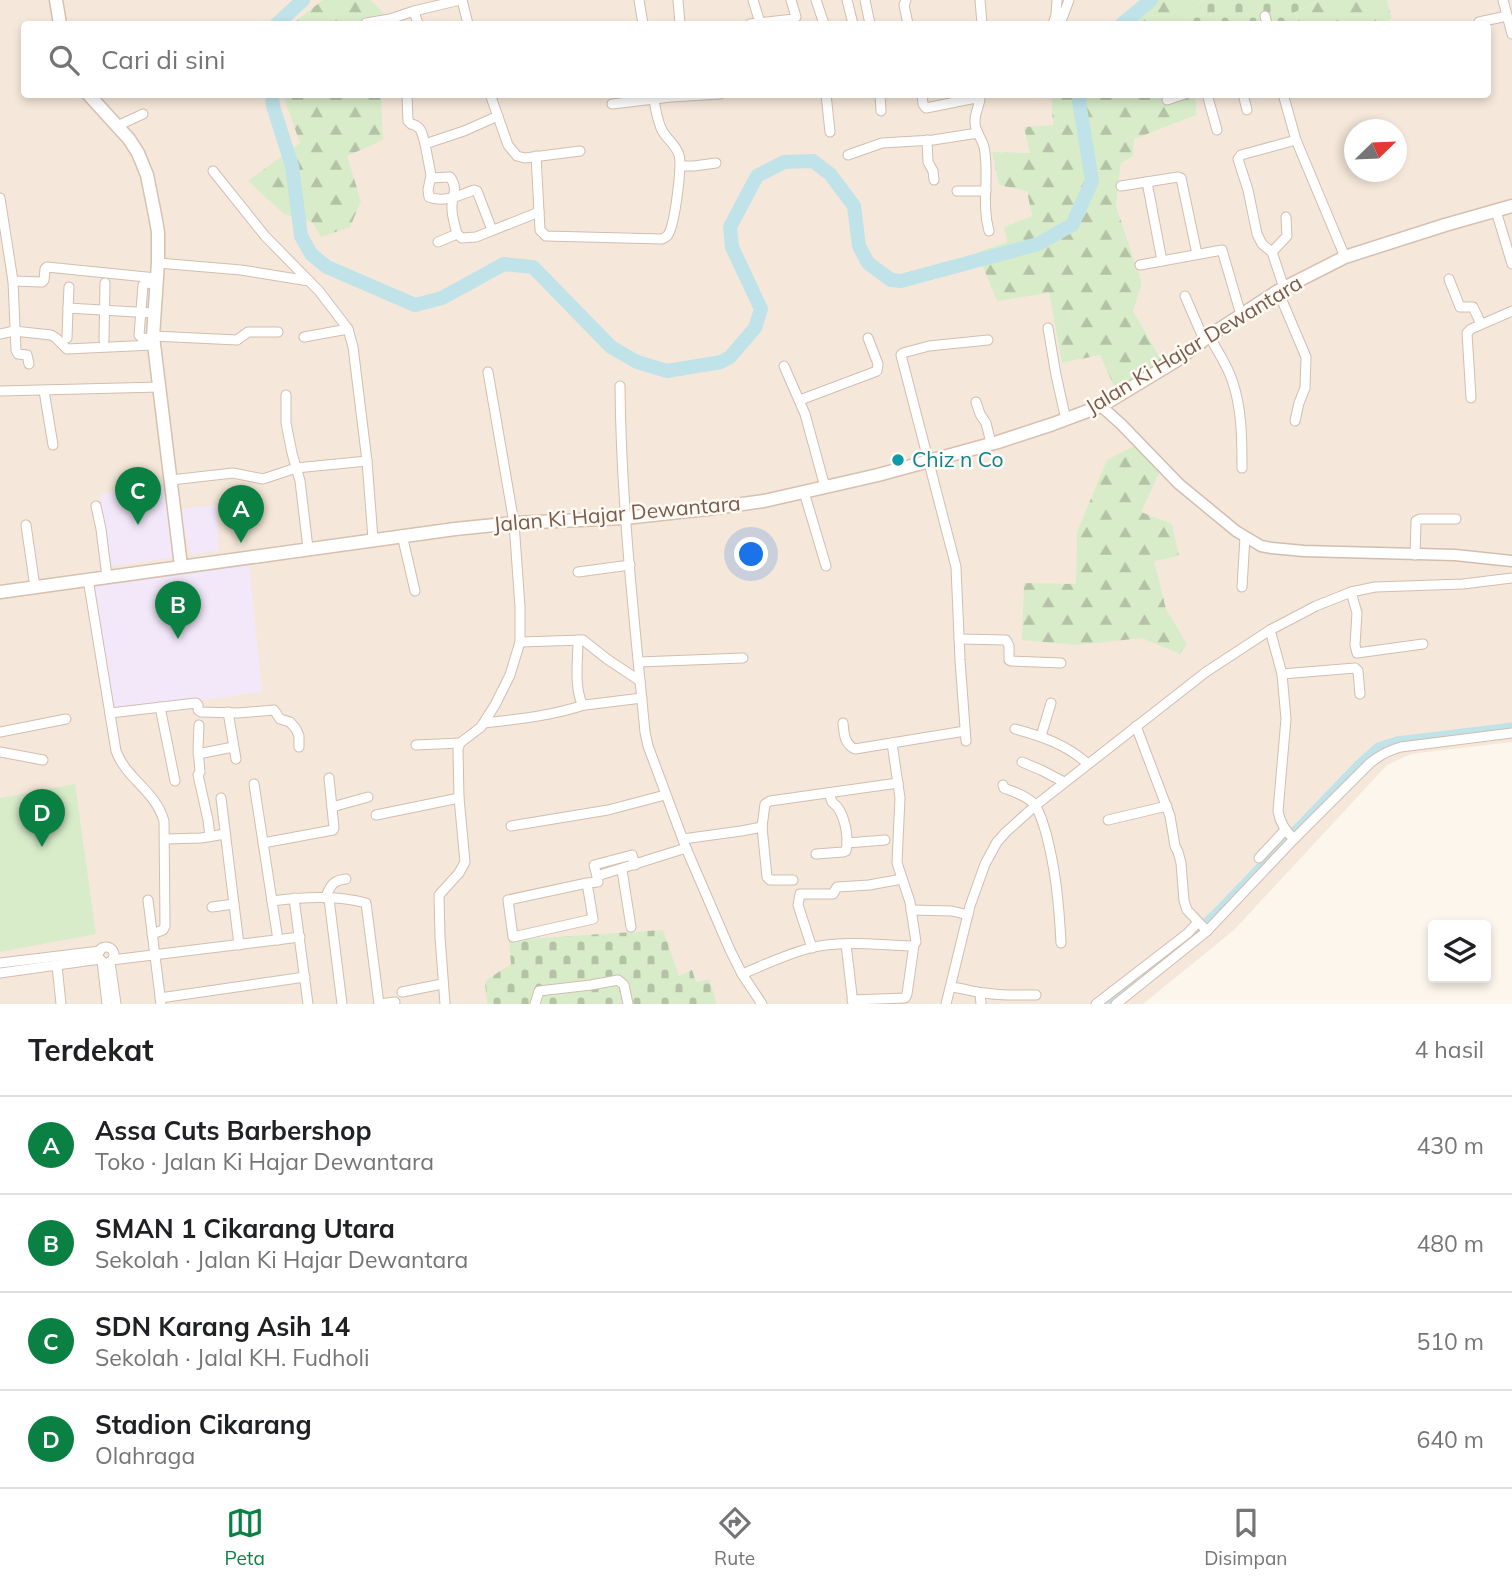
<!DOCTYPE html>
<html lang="id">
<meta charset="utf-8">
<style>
body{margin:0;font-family:Mulish,sans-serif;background:#f6f6f6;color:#202124}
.controls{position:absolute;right:21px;bottom:21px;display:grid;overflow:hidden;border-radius:7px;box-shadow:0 4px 10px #0003}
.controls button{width:63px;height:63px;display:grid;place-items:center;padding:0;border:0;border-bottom:2px solid #e0e0e0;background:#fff;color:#202124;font:35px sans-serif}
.compass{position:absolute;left:1344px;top:119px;width:63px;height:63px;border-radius:50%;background:#fff;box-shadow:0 4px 10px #0003;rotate:67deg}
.you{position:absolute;left:752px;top:555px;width:24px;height:24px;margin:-18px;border:5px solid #fff;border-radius:50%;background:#1a73e8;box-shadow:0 0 0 10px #1a73e833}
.badge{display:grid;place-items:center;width:46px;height:46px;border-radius:50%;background:#0b8043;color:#fff;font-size:23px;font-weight:700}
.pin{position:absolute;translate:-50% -58px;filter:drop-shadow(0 2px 4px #0008)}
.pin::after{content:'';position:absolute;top:37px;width:24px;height:21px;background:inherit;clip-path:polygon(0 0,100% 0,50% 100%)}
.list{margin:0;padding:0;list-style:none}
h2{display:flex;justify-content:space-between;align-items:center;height:91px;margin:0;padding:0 28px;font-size:30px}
h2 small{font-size:23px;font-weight:400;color:#757577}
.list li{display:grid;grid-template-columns:46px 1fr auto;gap:21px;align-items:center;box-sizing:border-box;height:98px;padding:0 28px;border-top:2px solid #e0e0e0}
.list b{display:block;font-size:26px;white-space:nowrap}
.list p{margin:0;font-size:23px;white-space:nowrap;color:#757577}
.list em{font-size:23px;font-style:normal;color:#757577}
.icon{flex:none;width:38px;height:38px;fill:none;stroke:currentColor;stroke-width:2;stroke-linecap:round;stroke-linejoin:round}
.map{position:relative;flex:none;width:1512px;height:1004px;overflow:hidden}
.search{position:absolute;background:#fff;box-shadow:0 4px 10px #0003;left:21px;right:21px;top:21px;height:77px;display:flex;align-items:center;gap:18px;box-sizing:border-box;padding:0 24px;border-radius:7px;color:#757577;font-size:26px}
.sheet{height:483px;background:#fff}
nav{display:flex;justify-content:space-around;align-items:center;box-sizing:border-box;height:98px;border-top:2px solid #e0e0e0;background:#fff;font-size:19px;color:#757577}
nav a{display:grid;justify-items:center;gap:4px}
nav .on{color:#0b8043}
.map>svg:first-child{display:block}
.residential{fill:#f5e8da;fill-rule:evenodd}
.education{fill:#f3e8fa}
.forest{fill:url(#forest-firs)}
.cemetery{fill:url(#cemetery-stones)}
.pitch{fill:#d8ecc9}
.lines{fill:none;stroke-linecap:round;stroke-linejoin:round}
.canal{stroke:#bfe3e8;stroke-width:9}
.river{stroke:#bfe3e8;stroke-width:14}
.minor-casing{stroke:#d1beb0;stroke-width:11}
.tertiary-casing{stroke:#d1beb0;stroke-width:13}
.secondary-casing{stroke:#d6c0b0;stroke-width:15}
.minor{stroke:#fff;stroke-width:9}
.tertiary{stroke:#fff;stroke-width:10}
.secondary{stroke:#fff;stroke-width:12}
.culture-dot{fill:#0f9aa8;stroke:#fffaf3;stroke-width:2.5}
.labels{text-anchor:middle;stroke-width:5;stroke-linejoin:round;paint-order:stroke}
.street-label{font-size:21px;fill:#7a5c4d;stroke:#fffaf3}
.culture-label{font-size:21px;fill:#0d838f;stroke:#fffaf3;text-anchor:start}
</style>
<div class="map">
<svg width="1512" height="1004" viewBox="0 0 1512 1004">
<defs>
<pattern id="forest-firs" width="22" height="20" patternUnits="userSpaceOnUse" patternTransform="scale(1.75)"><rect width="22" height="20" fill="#d8ecc9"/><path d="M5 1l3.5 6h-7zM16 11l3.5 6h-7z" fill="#b4c2a5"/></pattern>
<pattern id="cemetery-stones" width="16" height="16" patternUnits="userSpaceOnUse" patternTransform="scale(1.75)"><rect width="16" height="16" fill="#d8ecc9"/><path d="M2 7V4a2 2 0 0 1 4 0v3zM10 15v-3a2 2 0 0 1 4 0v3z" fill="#b4c2a5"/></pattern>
</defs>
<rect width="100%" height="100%" fill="#fdf6ec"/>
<path class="residential" d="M0 0H1152L1140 7 1122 24H24V94L1051 95 1053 125 1030 153 992 152 1027 191 1032 216 1007 242 977 252 1049 293 1062 363 1100 355 1162 361 1132 311 1142 283 1116 206 1121 163 1133 139 1197 115 1195 95 1488 94V24H1374L1392 19 1387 1 1391 0H1512V742L1411 754 1387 765 1234 930 1143 1004H0ZM1354 130H1396V172H1354Z"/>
<g class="education">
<polygon points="166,485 175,557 112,566 100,494"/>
<polygon points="216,505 219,550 191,555 184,530 181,509"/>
<polygon points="249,565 262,692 113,713 91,585"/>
</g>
<g class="forest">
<polygon points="323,0 371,0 387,17 388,24 295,24 297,20"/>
<polygon points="1152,0 1202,0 1179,24 1122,24 1140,7"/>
<polygon points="1318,0 1391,0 1387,1 1392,19 1374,24 1299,24 1295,12 1318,2"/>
<polygon points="283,95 381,95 383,140 347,156 361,201 350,227 321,237 312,222 284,214 248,181 300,143"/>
<polygon points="1051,95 1195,95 1197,115 1134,139 1133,156 1121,163 1116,206 1142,283 1133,311 1162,361 1115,388 1100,355 1062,363 1049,293 997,301 977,252 1007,242 1004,227 1032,216 1027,191 999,185 992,152 1030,153 1024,127 1053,125"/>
<polygon points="1136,445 1162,467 1141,512 1172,524 1179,556 1154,561 1166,609 1187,644 1180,654 1142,638 1076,645 1022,640 1024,583 1076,584 1077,532 1107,460"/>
</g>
<g class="cemetery">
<polygon points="1202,0 1318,0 1318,2 1295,12 1299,24 1179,24"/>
<polygon points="663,930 679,976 692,970 696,982 709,979 717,1004 487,1004 485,981 511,964 509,940"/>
</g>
<polygon class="pitch" points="75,784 96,934 0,952 0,798"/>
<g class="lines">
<polyline class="canal" points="1106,1004 1186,942 1217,912 1357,766 1378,747 1397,741 1512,727"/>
<g class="river">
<polyline points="277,24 303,0"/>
<polyline points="1122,24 1151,0"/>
<polyline points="272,94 273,106 292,166 301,236 311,254 327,267 415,305 442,298 504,264 533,267 611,347 637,362 667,371 721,362 730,357 755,328 761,309 732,247 730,227 757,176 784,162 813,161 830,174 854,206 859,246 868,263 891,280 901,281 1038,244 1072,225 1092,181 1079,101 1081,94"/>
</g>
<g class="minor-casing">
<g id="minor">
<polyline points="462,0 468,24"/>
<polyline points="639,0 643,24"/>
<polyline points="678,0 680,24"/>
<polyline points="753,0 760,23"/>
<polyline points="816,0 824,24"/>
<polyline points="847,0 853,24"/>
<polyline points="865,0 870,24"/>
<polyline points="906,0 904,5 908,24"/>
<polyline points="980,0 982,24"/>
<polyline points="1503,0 1512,34"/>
<polyline points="1265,16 1267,24"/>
<polyline points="1479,22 1507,16"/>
<polyline points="366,23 390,19 414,11"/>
<polyline points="418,24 414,11 460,0"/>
<polyline points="750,24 794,19 796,17 791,0"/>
<polyline points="1053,24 1056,15 1057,0"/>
<polyline points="1060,24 1069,0"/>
<path d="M407 94 408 121 411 124C422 126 422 134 425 144L464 131 498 116"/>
<polyline points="490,94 508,145 517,156 525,158 580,151"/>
<polyline points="826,94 830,132"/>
<polyline points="880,94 881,111"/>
<path d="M922 94 923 104 926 108 976 98 980 99C979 106 975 113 975 121 974 131 982 138 984 147 990 175 981 203 989 231"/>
<polyline points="1207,94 1217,130"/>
<polyline points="1243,94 1247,110"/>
<polyline points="1283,94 1296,140 1345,257"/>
<polyline points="1167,100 1185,94"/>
<polyline points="612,104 671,97 720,94"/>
<polyline points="117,126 143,114"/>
<polyline points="927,140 928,162 933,171 934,180"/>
<path d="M425 144 431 175 428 190 429 197C443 203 461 195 474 190L477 191 492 230"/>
<polyline points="848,155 882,143 933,140 978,133"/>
<path d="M536 156 540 230 546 236 662 239C664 238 666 237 667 236 675 228 682 165 679 155 676 145 668 140 663 132 657 122 655 106 653 94"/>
<polyline points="681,166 694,166 716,163"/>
<polyline points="213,171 265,236 319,291 348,329 353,347 367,461 373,539"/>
<path d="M431 178 450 177C458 188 453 194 452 205 451 215 455 225 457 234"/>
<polyline points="1147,182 1162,261"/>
<polyline points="1121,186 1178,177 1181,178 1197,254"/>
<polyline points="957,191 986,191"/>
<polyline points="0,198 13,281 16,350 18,354 27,355 29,364"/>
<polyline points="1496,211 1512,264"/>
<polyline points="438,242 457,234 462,238 476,237 539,212"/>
<polyline points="1272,252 1287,236 1286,217"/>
<polyline points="158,263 241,270 309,281"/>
<polyline points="1140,265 1222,250 1241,315"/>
<polyline points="1449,279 1460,307 1473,307 1481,324"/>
<polyline points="13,281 42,282 44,280 45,269 47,267 156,278"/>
<polyline points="1284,288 1272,252 1262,244 1257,234 1248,190 1238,159 1241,155 1296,140"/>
<polyline points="1278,291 1306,357 1305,388 1299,403 1295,421"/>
<polyline points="1185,296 1204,340"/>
<polyline points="68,308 69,287"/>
<polyline points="1048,328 1056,375 1066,420"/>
<polyline points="0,334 14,331 51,335 56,338 67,349 153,345"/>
<polyline points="153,336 237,340 248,332 278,332"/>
<path d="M1209 336C1217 350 1227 365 1232 380 1242 408 1242 439 1242 468"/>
<polyline points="304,337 348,329"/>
<polyline points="67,338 68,308 153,313"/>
<polyline points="153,339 142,338 139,335 143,285 146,283 155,284"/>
<polyline points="104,340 105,283"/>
<polyline points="784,366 805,414 825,487"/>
<path d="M620 386C621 502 634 617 645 732L648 746 686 848 730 950 742 974 762 1004"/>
<polyline points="0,391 160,387"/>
<polyline points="44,391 53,445"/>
<polyline points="286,395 286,423 292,453 300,481 308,548"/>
<polyline points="1471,398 1467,333 1471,329 1512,311"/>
<polyline points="800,400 877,371 878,364 868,338"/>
<polyline points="976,402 980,414 986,423 991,443"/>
<polyline points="171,480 233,473 263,479 296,468 367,461"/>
<polyline points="804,492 826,566"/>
<polyline points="96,506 101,529 107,577"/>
<polyline points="26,525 35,587"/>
<polyline points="402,535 415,591"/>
<polyline points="1415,555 1416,521 1420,519 1456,519"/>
<polyline points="578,572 630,565"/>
<path d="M88 579 116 751C127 780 155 790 164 821L165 926 163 930 152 934"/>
<polyline points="1242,587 1245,537"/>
<polyline points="1351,592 1357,613 1355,645 1357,653 1423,644"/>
<path d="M1270 630 1282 674 1286 719 1278 811C1280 823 1285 831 1294 839"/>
<polyline points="959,639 1006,640 1009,646 1009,660 1011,661 1061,663"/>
<path d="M578 640C578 661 574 685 582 704L585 705 642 698"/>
<polyline points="520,642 583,640 607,659 640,681"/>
<polyline points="639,662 743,658"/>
<polyline points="1282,674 1355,668 1358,671 1360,694"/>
<polyline points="160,707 175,781"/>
<polyline points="228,712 236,759"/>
<polyline points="110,713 196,703 198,705 198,710 201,712 238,713 274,710 280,719 290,722 296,729 299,736 299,747"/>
<path d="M484 723C518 719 551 716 584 705"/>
<path d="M843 723C844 733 844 744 855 749L965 731"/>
<polyline points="199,725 198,748 200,772 198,775 208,820 210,836"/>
<polyline points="1136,726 1170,816 1175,846 1178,852 1181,863 1184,901 1187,910 1207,931"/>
<path d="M1015 729C1042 736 1067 745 1088 764"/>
<polyline points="0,732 66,719"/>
<polyline points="1041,736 1051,703"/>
<polyline points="966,741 960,660 956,567 901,355 903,353 929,346 988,340"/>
<polyline points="416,745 460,743"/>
<polyline points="0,752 43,760"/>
<polyline points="198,754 233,747"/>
<polyline points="1022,762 1041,770 1064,782"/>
<polyline points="254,784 278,940"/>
<path d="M1003 785 1004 788C1014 792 1025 795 1033 803 1040 810 1043 824 1046 833 1056 871 1059 905 1061 943"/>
<polyline points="221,798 239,945"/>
<polyline points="332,807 368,797"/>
<polyline points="376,815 459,798"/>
<polyline points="1108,820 1167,806"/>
<polyline points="511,826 608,810 665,795"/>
<polyline points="165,839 201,838 225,834"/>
<polyline points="683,839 741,831 762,827"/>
<polyline points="263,843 333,830 334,828 329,778"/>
<polyline points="847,843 885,840"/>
<path d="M816 854 843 852 846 851C849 837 845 811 832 802L829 793"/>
<polyline points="1259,858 1285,830"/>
<polyline points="622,870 631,927"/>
<polyline points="597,876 594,865 632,855 635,865"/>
<polyline points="793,880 770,880 767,877 762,827 765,804 770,801 898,783"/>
<polyline points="587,883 593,919 513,937 508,900 587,883 598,882 597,876 686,848"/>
<polyline points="294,898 308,1004"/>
<path d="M325 898C331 886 331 881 346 879"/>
<polyline points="329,899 342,1004"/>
<polyline points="148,900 161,1004"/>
<path d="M272 901C302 897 337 895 366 903L379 1004"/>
<polyline points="212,907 234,904"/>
<polyline points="911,910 952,911 968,915"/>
<polyline points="846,944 853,1004"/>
<circle cx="106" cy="955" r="8"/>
<polyline points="812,948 798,905 800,894 833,894 837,887 869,885 902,879"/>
<polyline points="112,960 300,937"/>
<polyline points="102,961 107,1004"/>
<polyline points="110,962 116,1004"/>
<polyline points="0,963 100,951"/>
<polyline points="57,966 61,1004"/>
<polyline points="0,973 100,959"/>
<path d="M742 974C764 965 787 954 810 948 843 940 877 945 910 946L914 945 916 942 910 902 897 863 900 798 892 743"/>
<path d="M951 987C962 988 973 992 985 993 1002 996 1019 995 1036 995"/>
<polyline points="402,992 442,984"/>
<polyline points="980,993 981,1004"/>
<polyline points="160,998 305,977"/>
<polyline points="852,1000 905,998 907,994 914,945"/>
<polyline points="379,1004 395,1002"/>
<polyline points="445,1004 440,937 439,895 459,873 465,862 459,798 458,749 460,743 481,727 495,705 510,675 520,642 520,607 514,523 488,372"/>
<polyline points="535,1004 539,991 591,985 618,980 624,985 628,1004"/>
<polyline points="946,1004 970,906 985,864 997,842 1006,832 1036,805 1206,672 1270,630 1316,606 1351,592 1375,587 1463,584 1512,578"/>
<polyline points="1096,1004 1188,933 1198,922"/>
<path d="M1116 1004 1207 931 1294 839 1370 763C1380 755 1389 750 1401 747L1512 733"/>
</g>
</g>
<g class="tertiary-casing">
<polyline id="tertiary" points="1101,406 1121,424 1179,484 1236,531 1261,546 1272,548 1304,551 1455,555 1512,561"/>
</g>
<g class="secondary-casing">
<g id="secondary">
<polyline points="56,0 60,24"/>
<polyline points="88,94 129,139 138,153 147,175 155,215 158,232 158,263 153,336 181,566"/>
<polyline points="0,592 455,529 514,523 625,518 707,509 764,501 878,475 998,442 1053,424 1101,406 1177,360 1209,336 1278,291 1345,257 1445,225 1512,206"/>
</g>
</g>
<use href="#minor" class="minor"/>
<use href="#tertiary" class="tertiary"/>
<use href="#secondary" class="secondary"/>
</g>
<circle class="culture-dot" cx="898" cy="460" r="7"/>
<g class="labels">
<g class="street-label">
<text transform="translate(1194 345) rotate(-31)" y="7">Jalan Ki Hajar Dewantara</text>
<text transform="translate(617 514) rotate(-5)" y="7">Jalan Ki Hajar Dewantara</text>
</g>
<g class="culture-label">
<text x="912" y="467">Chiz n Co</text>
</g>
</g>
</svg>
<div class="controls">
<button><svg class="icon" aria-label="layers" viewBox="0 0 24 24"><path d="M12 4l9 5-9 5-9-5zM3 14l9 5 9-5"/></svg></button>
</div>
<svg class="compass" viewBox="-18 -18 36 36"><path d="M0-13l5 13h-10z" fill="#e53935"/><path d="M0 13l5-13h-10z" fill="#757577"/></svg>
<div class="you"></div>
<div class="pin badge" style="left:241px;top:543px">A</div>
<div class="pin badge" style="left:178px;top:639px">B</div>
<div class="pin badge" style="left:138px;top:525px">C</div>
<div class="pin badge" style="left:42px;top:847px">D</div>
<div class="search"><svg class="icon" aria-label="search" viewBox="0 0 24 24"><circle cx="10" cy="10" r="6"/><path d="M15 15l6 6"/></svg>Cari di sini</div>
</div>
<section class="sheet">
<h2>Terdekat<small>4 hasil</small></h2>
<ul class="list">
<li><span class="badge">A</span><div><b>Assa Cuts Barbershop</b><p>Toko · Jalan Ki Hajar Dewantara</p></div><em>430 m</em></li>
<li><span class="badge">B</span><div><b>SMAN 1 Cikarang Utara</b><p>Sekolah · Jalan Ki Hajar Dewantara</p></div><em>480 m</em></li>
<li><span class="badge">C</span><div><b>SDN Karang Asih 14</b><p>Sekolah · Jalal KH. Fudholi</p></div><em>510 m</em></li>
<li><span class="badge">D</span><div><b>Stadion Cikarang</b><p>Olahraga</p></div><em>640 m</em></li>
</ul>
</section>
<nav>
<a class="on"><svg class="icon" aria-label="map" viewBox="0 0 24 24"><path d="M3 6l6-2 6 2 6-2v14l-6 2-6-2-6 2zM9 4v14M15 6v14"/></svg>Peta</a>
<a><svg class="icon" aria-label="directions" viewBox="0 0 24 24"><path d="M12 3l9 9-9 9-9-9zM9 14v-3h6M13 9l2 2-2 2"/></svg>Rute</a>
<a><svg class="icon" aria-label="saved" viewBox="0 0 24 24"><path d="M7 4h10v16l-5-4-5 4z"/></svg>Disimpan</a>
</nav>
